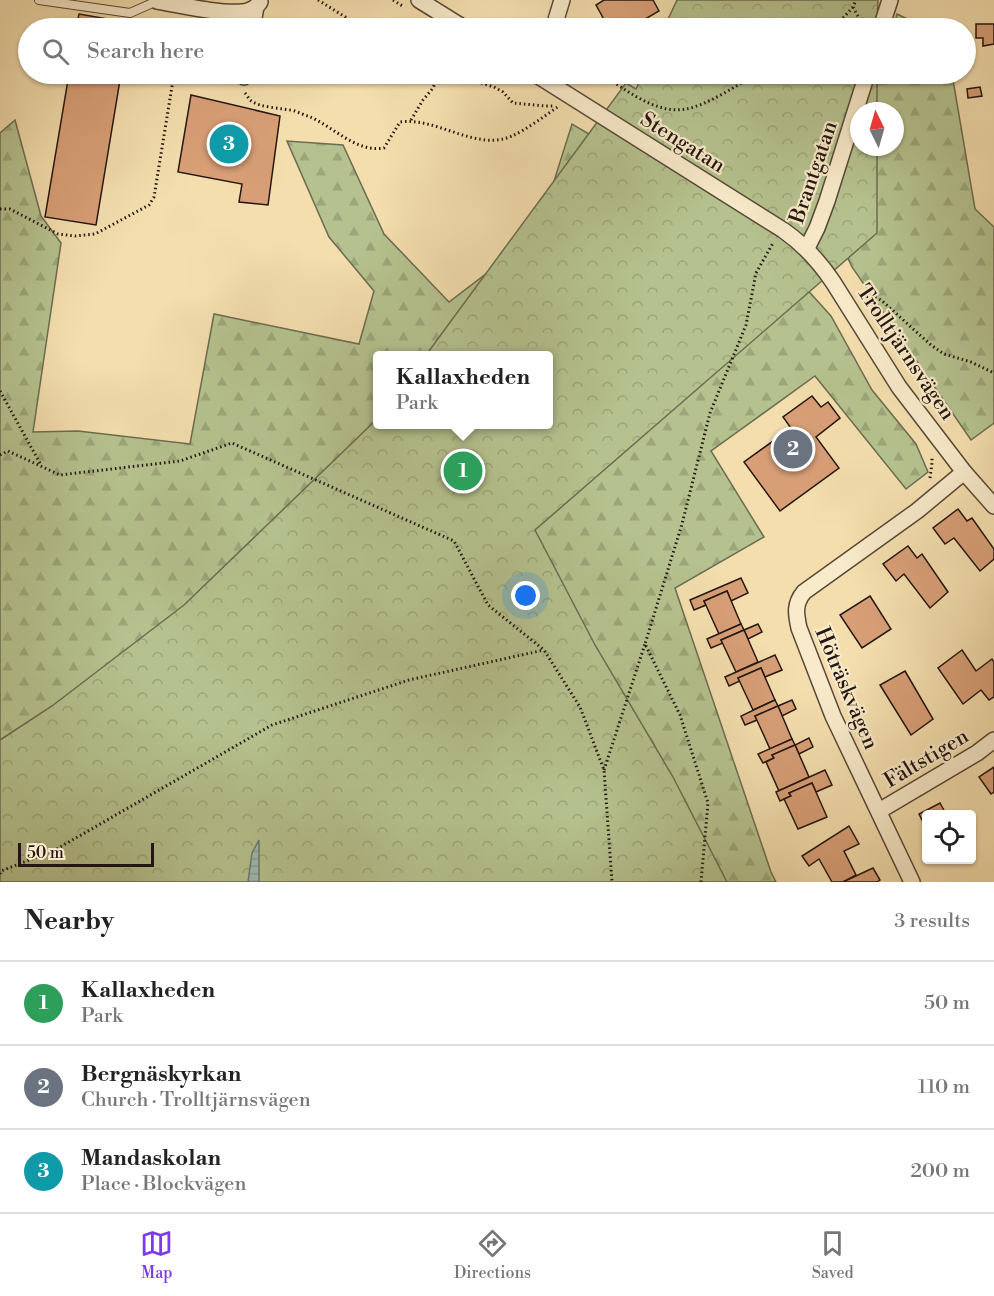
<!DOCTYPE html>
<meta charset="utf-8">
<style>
body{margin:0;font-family:"Libre Bodoni",serif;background:#f2f2f2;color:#222}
.controls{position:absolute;right:18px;bottom:18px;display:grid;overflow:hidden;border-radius:6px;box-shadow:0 2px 4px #0004}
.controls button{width:54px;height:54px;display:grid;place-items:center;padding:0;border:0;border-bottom:2px solid #e0e0e0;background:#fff;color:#222;font:30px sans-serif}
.compass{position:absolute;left:850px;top:102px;width:54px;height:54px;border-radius:50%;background:#fff;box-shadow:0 2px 4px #0004;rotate:355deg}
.scale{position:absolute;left:18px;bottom:15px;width:136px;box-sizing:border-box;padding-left:6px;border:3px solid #241610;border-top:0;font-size:16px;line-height:21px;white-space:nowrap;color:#241610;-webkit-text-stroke:4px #f8eaca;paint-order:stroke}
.you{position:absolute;left:526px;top:596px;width:21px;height:21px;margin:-15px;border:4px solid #fff;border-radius:50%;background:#1a73e8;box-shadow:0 0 0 9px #1a73e833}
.badge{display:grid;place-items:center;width:39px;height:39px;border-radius:50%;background:#7c3aed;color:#fff;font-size:20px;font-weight:700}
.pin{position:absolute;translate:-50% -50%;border:3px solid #fff;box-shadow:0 2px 6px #0006}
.popup{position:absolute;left:373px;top:351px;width:180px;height:78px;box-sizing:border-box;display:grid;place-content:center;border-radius:6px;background:#fff;filter:drop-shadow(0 2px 4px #0005);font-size:20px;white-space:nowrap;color:#767676}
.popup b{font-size:22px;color:#222}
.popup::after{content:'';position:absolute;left:50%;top:100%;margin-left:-12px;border:12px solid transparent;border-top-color:#fff}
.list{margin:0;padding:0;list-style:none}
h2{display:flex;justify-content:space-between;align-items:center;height:78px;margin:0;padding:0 24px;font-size:26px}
h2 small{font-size:20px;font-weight:400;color:#767676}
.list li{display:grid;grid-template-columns:39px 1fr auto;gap:18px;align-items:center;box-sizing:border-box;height:84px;padding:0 24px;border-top:2px solid #e0e0e0}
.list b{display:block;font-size:22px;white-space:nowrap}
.list p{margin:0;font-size:20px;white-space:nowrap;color:#767676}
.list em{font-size:20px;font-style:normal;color:#767676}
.icon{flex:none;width:33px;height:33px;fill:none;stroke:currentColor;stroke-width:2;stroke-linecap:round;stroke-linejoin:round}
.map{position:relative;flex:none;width:994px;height:882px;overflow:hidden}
.search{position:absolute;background:#fff;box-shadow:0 2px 4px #0004;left:18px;right:18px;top:18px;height:66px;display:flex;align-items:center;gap:15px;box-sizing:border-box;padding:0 21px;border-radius:33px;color:#767676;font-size:22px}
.sheet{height:330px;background:#fff}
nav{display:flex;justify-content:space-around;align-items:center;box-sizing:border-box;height:84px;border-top:2px solid #e0e0e0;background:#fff;font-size:16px;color:#767676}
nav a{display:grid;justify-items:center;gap:3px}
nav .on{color:#7c3aed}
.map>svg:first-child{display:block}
.forest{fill:url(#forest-firs);stroke:#6c6c50;stroke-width:1.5;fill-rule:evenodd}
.park{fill:url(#park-crowns);stroke:#6c6c50;stroke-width:1.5}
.water{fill:url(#water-rules);stroke:#6d7971;stroke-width:1.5}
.building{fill:#d89f77;stroke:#241610;stroke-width:1.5}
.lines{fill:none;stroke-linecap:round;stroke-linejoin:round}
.lane-casing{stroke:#584838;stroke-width:10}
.street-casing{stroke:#584838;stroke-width:18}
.path{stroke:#241610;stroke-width:3;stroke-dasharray:1.5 3;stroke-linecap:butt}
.lane{stroke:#f8eaca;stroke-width:8}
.street{stroke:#f8eaca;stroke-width:15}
.labels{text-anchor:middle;stroke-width:4.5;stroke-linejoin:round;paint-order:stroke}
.street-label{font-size:21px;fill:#241610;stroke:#f8eaca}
</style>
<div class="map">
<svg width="994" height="882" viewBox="0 0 994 882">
<defs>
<pattern id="forest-firs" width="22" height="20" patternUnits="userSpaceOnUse" patternTransform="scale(1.5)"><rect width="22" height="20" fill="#b5c28f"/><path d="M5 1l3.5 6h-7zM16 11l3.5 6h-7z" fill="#9ca67a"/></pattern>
<pattern id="park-crowns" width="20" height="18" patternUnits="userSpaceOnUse" patternTransform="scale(1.5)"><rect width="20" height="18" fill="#b5c28f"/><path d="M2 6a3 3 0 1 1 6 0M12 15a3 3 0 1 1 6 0" fill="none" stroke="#9ca67a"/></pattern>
<pattern id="water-rules" width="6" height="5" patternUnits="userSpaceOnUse" patternTransform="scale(1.5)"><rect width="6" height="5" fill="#9ebbb2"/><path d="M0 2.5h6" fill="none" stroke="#88a098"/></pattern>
</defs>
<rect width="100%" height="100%" fill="#f4deae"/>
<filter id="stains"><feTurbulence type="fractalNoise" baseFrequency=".00333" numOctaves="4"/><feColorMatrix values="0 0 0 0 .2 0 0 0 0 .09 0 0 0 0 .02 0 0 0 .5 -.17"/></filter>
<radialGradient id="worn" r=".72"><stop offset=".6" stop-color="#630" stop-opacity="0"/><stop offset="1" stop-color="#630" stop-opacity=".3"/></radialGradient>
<g class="forest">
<polygon points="897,14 926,28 893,28"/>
<polygon points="880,74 952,74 975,209 994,227 994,423 971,440 852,267 836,233 860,147 895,147 895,111 870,111"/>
<path d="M15 120 41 216 61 243 33 432 78 431 190 444 214 314 359 344 374 291 329 237 287 141 343 145 384 234 449 302 537 235 572 124 618 151 775 254 831 316 872 390 916 444 928 472 906 489 815 376 711 451 764 537 675 588 771 872 776 882H0V133ZM378 356H548V424H378Z"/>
</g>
<g class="park">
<polygon points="677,0 878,0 877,28 664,28"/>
<polygon points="643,74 877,74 877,111 859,111 859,147 877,147 877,233 535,530 595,645 673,777 727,882 0,882 0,740 52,706 184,605 377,419 378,424 548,424 548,356 426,355 626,83 636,89"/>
</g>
<polygon class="water" points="259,840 259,882 248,882 252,853"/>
<g class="building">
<polygon points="604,0 653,0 659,11 630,28 615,28 611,21 606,23 596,5"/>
<polygon points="79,14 131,23 130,28 76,28"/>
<polygon points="611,21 615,28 595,28 606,23"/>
<polygon points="976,24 994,24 994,44 983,46 983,38 976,38"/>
<polygon points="69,74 121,74 96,225 45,217"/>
<polygon points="980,87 982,96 968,98 967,89"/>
<polygon points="191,95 280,116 268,205 239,202 242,184 178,172"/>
<polygon points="812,396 821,407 828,402 840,418 816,437 839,468 780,511 744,462 791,428 783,417"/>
<polygon points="958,509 967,521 972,518 994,549 994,559 980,571 954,538 945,544 933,528"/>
<polygon points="908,546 917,558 922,554 948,592 930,608 904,574 896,581 883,564"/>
<polygon points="741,578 748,593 731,601 727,591 704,601 706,605 694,610 690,600"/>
<polygon points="727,591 741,624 719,634 704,601"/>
<polygon points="870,596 891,629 862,648 840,615"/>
<polygon points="741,624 744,630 721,640 723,643 711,648 707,639"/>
<polygon points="758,624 762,632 748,639 744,630"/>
<polygon points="744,630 758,662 736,672 721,640"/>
<polygon points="962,650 976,671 992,659 994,662 994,697 989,700 981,690 963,704 938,668"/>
<polygon points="775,655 782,670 765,677 761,668 738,678 740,681 729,686 725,677"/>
<polygon points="761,668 775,700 753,710 738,678"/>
<polygon points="905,671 933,719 911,735 880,685"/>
<polygon points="775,700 778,706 755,716 757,720 745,725 741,716"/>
<polygon points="792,700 796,709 782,716 778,706"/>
<polygon points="778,706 792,739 770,749 755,716"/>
<polygon points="809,738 813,747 799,754 795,745"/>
<polygon points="792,739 795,745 772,755 774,758 763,763 758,754"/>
<polygon points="795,745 809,777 779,791 766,762 774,758 772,755"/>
<polygon points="994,767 994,792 991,794 979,777"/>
<polygon points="825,770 832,785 816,792 812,783 789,793 791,796 780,801 776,792"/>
<polygon points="812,783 827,817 798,829 784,799 791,796 789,793"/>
<polygon points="940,803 946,814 926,814 926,828 919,814"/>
<polygon points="849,826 859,844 844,851 856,875 843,882 832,882 819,859 809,866 802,856"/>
<polygon points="873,868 880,880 877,882 843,882"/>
</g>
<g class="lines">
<g class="lane-casing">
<polyline id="lane" points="39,0 130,13 157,1"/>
</g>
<g class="street-casing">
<g id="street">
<polyline points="419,0 464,28"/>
<path d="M157 1C181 5 218 14 242 12 247 12 251 10 256 7"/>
<polyline points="252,28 256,7 260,2"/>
<polyline points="552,28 555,23 562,0"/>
<polyline points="881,28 890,0"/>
<path d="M535 74 783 230C803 244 819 261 833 282L899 387 964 472 994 506"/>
<polyline points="244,77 244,74"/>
<polyline points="807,248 817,228 827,201 867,74"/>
<polyline points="879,811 977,753 994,740"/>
<path d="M912 882 833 716 799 628C796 614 794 604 804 592L917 511 964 472"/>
</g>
</g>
<g class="path">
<polyline points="318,0 363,28"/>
<polyline points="393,0 404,7"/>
<polyline points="853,7 860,20 862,28"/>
<polyline points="834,28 853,7 856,0"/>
<polyline points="178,74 230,83"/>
<polyline points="451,74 494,87 503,92 513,103 545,106 555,106"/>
<polyline points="509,74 521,81"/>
<path d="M602 74C624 89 657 115 686 109 708 105 737 85 757 74"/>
<path d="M245 93C246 94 249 99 250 100 259 108 283 108 295 111 300 113 304 115 308 116 333 126 356 153 384 148L400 122C438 117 476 152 512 136 526 130 546 115 559 106"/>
<polyline points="411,120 423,100 433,88 439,74"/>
<polyline points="0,209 10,209 58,234 75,236 95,234 149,205 154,197 174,74"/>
<polyline points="862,297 873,296 881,300 931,345 944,354 971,362 994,373"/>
<polyline points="0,391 41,465"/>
<polyline points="0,455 8,451 60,475 180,461 232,443 454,541 488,605 544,650 580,707 604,770 612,882"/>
<polyline points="930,478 932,463 932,458"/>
<polyline points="604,770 645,644"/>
<polyline points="0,874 1,871 55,850 272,725 409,680 544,650"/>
<polyline points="701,882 708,803 680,715 645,644 682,524 710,413 746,325 756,273 773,243"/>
</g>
<use href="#lane" class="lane"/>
<use href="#street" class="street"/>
</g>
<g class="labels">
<g class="street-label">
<text transform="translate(683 142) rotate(32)" y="7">Stengatan</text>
<text transform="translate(813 172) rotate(-71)" y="7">Brantgatan</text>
<text transform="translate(906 352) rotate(56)" y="7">Trolltjärnsvägen</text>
<text transform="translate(847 688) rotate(67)" y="7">Höträskvägen</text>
<text transform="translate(926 758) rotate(-31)" y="7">Fältstigen</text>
</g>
</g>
<rect width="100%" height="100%" filter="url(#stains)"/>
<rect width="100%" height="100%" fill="url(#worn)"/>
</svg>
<div class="controls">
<button><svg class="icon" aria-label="locate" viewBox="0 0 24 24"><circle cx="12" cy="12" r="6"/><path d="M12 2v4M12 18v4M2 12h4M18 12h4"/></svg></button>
</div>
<svg class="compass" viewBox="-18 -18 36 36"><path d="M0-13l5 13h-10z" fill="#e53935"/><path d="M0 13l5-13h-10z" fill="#767676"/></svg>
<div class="scale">50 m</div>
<div class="you"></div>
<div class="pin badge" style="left:463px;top:471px;background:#2e9e5b">1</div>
<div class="popup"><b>Kallaxheden</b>Park</div>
<div class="pin badge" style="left:793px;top:449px;background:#6b7280">2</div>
<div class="pin badge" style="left:229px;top:144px;background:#0f9aa8">3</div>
<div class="search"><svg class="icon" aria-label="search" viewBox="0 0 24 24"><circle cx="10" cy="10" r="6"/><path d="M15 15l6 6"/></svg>Search here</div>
</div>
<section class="sheet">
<h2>Nearby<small>3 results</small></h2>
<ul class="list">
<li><span class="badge" style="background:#2e9e5b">1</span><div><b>Kallaxheden</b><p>Park</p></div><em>50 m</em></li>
<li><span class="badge" style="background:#6b7280">2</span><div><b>Bergnäskyrkan</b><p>Church · Trolltjärnsvägen</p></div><em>110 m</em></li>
<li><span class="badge" style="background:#0f9aa8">3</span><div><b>Mandaskolan</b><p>Place · Blockvägen</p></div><em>200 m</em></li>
</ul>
</section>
<nav>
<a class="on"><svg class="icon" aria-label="map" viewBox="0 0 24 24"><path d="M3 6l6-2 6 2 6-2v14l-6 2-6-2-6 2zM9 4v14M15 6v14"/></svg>Map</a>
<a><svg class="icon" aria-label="directions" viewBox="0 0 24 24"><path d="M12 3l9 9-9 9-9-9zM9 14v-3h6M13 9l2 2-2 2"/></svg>Directions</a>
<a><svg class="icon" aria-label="saved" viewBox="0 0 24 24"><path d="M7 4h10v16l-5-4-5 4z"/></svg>Saved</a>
</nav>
